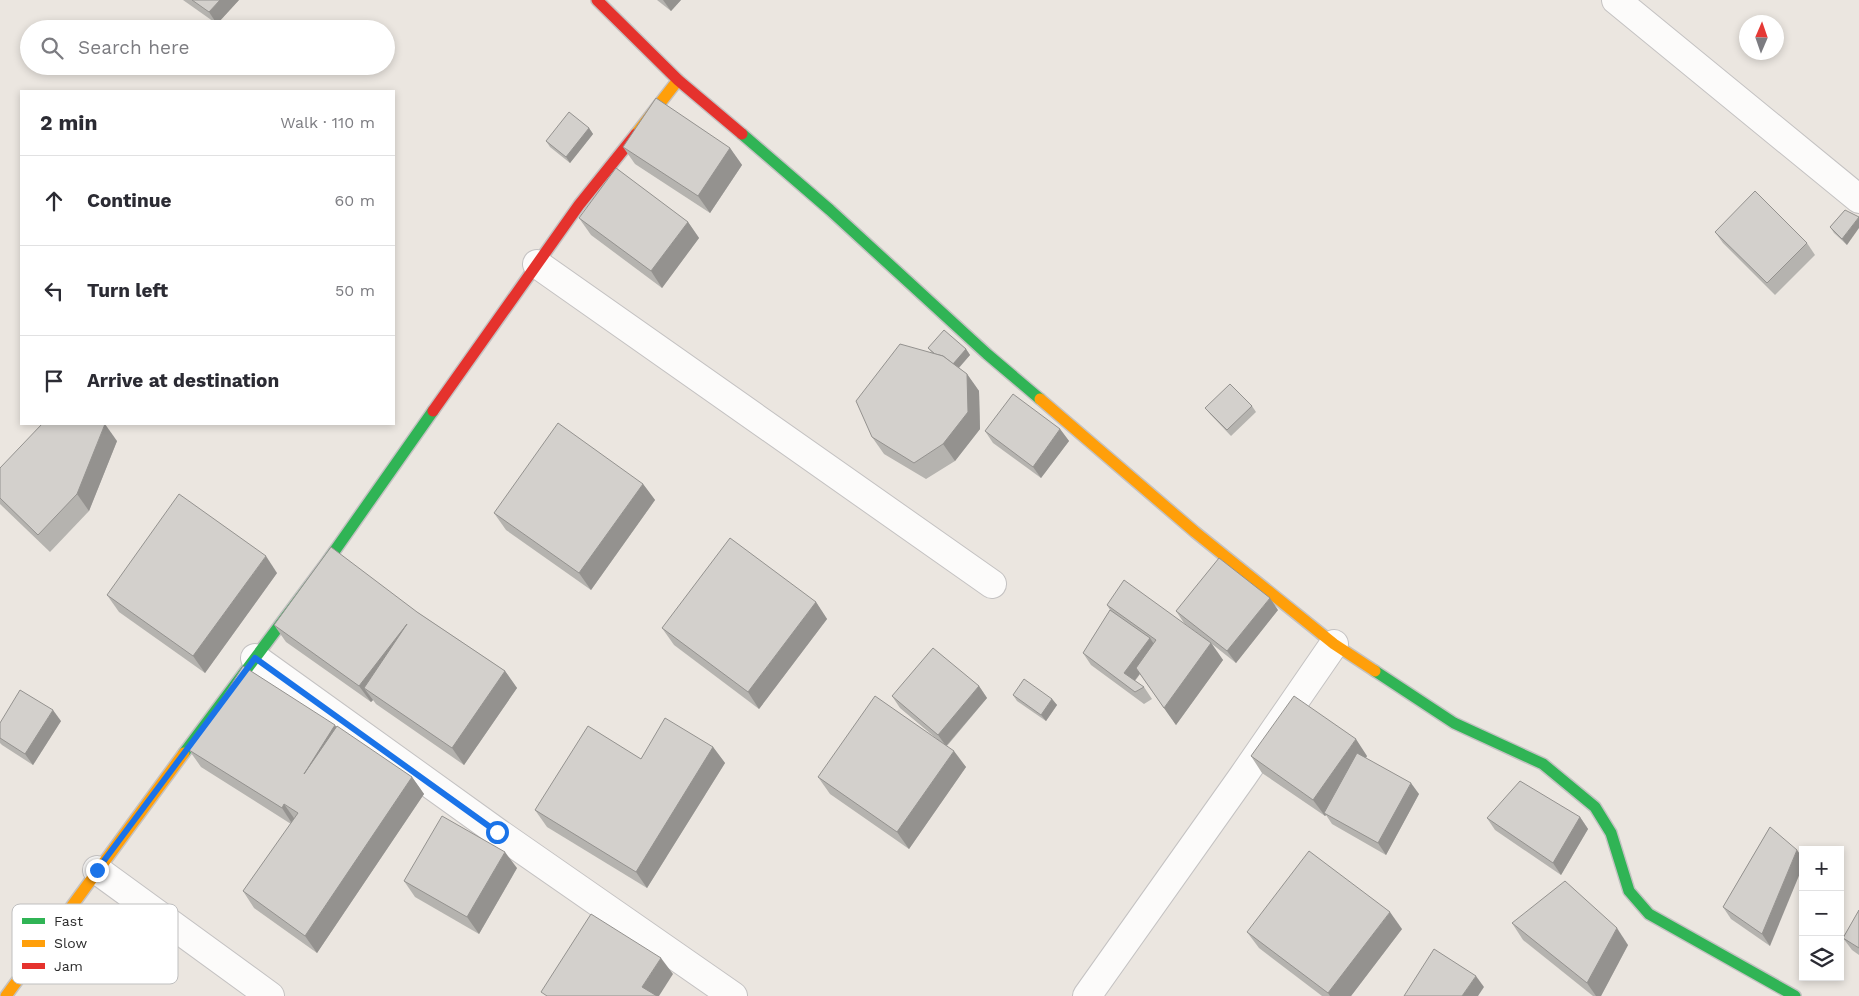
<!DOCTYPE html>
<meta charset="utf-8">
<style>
body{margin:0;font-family:"Work Sans",sans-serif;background:#f2f2f3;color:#2b2b33}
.controls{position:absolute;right:15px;bottom:15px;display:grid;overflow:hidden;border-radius:0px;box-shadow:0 2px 8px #0003}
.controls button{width:45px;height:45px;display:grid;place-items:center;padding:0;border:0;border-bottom:1px solid #e1e1e2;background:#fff;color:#2b2b33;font:25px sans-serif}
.compass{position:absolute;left:1739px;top:15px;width:45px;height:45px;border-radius:50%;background:#fff;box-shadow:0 2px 8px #0003;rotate:2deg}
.stop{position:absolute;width:15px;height:15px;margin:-11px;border:4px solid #1a73e8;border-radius:50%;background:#fff}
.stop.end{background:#1a73e8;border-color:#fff;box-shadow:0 1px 5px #0008}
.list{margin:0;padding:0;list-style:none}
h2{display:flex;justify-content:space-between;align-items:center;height:65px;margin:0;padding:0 20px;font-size:21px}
h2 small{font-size:16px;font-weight:400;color:#7c7c81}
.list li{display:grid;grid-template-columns:32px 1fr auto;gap:15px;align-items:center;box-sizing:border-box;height:90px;padding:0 20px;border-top:1px solid #e1e1e2}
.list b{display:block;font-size:19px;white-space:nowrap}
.list em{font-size:16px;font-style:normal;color:#7c7c81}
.icon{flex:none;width:28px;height:28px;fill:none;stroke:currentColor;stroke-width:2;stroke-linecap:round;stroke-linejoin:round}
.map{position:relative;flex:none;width:1859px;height:996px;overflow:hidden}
.search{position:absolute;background:#fff;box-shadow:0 2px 8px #0003;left:20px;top:20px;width:375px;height:55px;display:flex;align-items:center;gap:12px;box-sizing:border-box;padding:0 18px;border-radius:28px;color:#7c7c81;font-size:19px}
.panel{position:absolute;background:#fff;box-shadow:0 2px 8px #0003;left:20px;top:90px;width:375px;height:335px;border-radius:0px}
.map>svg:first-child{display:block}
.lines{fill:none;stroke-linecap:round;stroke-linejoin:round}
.street-casing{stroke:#c4c2c2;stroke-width:30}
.fast-casing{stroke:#c4c2c2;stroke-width:14}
.slow-casing{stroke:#c4c2c2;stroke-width:14}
.jam-casing{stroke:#c4c2c2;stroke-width:14}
.street{stroke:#fcfbfa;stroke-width:28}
.fast{stroke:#30b455;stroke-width:11}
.slow{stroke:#ff9f0a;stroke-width:11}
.jam{stroke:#e5322d;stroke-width:11}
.wall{fill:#b5b3af}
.shaded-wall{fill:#94928f}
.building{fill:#d3d0cc;stroke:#94928f}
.route{stroke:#1a73e8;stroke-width:6}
.key{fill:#fff;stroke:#bfbfbf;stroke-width:1}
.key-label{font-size:14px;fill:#2b2b2b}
</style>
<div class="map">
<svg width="1859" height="996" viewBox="0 0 1859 996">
<rect width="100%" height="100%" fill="#ebe6e0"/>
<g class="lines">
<g class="street-casing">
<g id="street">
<polyline points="1616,0 1859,199"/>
<polyline points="537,264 992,584"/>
<polyline points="255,658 497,832 733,996"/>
<polyline points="97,870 270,996"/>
<polyline points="1087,996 1243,776 1334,644"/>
</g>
</g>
<g class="fast-casing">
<g id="fast">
<polyline points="742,134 830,210 987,354 1040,399"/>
<polyline points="1375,671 1454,723 1543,764 1595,807 1611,833 1629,891 1649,914 1795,996"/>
<polyline points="184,753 324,566 433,411"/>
</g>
</g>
<g class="slow-casing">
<g id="slow">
<polyline points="636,134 678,80"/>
<polyline points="1040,399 1195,532 1334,644 1375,671"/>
<polyline points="6,996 184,753"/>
</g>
</g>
<g class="jam-casing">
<g id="jam">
<polyline points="597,0 678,80 742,134"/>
<polyline points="433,411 579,205 636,134"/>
</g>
</g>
<use href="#street" class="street"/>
<use href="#fast" class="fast"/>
<use href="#slow" class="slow"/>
<use href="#jam" class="jam"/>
</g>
<g class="wall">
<polygon points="183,0 239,0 217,24"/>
<polygon points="657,0 681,0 671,11"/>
<polygon points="589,128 593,134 570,163 550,147 546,141"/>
<polygon points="623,147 730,148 742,165 710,213 635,164"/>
<polygon points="1845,210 1847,245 1834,233 1830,227"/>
<polygon points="579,218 688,222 699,238 662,288 591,235"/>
<polygon points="1715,232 1807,243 1815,255 1775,295 1723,243"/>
<polygon points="928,348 966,349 970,355 959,368 967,374 979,391 980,429 955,461 926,479 884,454 872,437 932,353"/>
<polygon points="1252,406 1256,412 1231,436 1210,414 1205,408"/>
<polygon points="1060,429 1069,441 1041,478 993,443 985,431"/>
<polygon points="117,441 89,511 50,552 0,504 0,468"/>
<polygon points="643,484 655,500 591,590 506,530 494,513"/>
<polygon points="277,573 205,673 119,612 107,595"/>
<polygon points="816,602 827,619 759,709 674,645 662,628"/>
<polygon points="1107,605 1204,638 1184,623 1176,611 1278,610 1236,663 1212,644 1223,660 1176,725 1140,674 1135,681 1144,687 1152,699 1144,704 1091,665 1083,653 1110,610"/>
<polygon points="417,612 505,671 517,688 464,765 376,704 373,700 371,702 286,642 274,625"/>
<polygon points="979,686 987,698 947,746 966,767 909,849 830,794 818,777 937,739 900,708 892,696"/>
<polygon points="1013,695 1052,699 1057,705 1046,721 1017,701"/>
<polygon points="61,721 33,765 2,745 0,743 0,723"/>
<polygon points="336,727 412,777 424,794 317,953 254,908 243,891 291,824 201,767 189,750"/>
<polygon points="713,747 725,763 647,888 547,827 535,810 641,759"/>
<polygon points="1251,756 1367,756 1366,758 1419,794 1386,855 1332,824 1326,815 1325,816 1262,773"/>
<polygon points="1580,817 1588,829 1561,875 1495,830 1487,818"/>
<polygon points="1770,827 1770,946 1731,919 1723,907"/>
<polygon points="517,868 479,934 415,897 404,881"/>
<polygon points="1859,910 1859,955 1852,950 1843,938"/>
<polygon points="1512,923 1628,945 1601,996 1593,996 1523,940"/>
<polygon points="1402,929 1351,996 1322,996 1259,948 1247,932"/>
</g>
<g class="shaded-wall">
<polygon points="220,0 239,0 217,24 209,12"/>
<polygon points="663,0 681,0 671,11"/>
<polygon points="589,128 593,134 570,163 566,157"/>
<polygon points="730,148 742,165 710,213 698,196"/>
<polygon points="1859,217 1859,228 1847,245 1842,239"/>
<polygon points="688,222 699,238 662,288 651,271"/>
<polygon points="966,349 970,355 954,373 950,367"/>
<polygon points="967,374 979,391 980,429 955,461 943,444"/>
<polygon points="105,424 117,441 89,511 77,494"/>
<polygon points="1060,429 1069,441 1041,478 1033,467"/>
<polygon points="643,484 655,500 591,590 579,573"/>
<polygon points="266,556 277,573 205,673 193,656"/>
<polygon points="1270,598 1278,610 1236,663 1227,651"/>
<polygon points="816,602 827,619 759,709 748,692"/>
<polygon points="407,624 364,688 373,700 371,702 359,686"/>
<polygon points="1150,638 1158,650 1132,684 1124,673"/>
<polygon points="1211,643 1223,660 1176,725 1164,708"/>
<polygon points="505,671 517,688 464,765 452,748"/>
<polygon points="979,686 987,698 946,746 938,735"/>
<polygon points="1052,699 1057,705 1046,721 1041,715"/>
<polygon points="53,710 61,721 33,765 25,754"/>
<polygon points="335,725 347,742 304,774"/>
<polygon points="1356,739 1367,756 1326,814 1324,813 1326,815 1325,816 1313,800"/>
<polygon points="713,747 725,763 647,888 636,872"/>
<polygon points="954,751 966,767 909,849 897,832"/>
<polygon points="412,777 424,794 317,953 305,936"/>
<polygon points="1411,783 1419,794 1386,855 1378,843"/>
<polygon points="284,804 296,821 293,825 282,808"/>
<polygon points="1580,817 1588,829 1561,875 1553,863"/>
<polygon points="1797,850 1803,858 1803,866 1770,946 1762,934"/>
<polygon points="505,852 517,868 479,934 467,917"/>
<polygon points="1390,912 1402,929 1351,996 1330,996 1328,993"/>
<polygon points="1617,928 1628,945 1601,996 1596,996 1587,983"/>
<polygon points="661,958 673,974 659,996 648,996 642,987"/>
<polygon points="1476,976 1484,987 1478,996 1462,996"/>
</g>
<g class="building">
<polygon points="192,0 220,0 209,12"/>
<polygon points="656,98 730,148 698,196 623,147"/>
<polygon points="569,112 589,128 566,157 546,141"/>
<polygon points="616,168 688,222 651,271 579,218"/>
<polygon points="1755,191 1807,243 1767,283 1715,232"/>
<polygon points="1845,210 1859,217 1842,239 1830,227"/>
<polygon points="944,330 966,349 953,364 943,356 935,354 928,348"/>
<polygon points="900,344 943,356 967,374 968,412 943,444 914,463 872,437 856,401"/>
<polygon points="1230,384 1252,406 1227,430 1205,408"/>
<polygon points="1013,394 1060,429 1033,467 985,431"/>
<polygon points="558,423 643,484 579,573 494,513"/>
<polygon points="42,424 105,424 77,494 38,535 0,498 0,468"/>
<polygon points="179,494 266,556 193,656 107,595"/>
<polygon points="730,538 816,602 748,692 662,628"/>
<polygon points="331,547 417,612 505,671 452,748 364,688 407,624 359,686 274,625"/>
<polygon points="1219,558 1270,598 1227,651 1176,611"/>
<polygon points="1124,580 1211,643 1164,708 1136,668 1156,640 1107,605"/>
<polygon points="1110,610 1150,638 1124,673 1144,687 1135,692 1083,653"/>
<polygon points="933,648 979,686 938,735 892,696"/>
<polygon points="243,666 335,725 304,774 337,726 412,777 305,936 243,891 298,813 284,804 282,808 189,750"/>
<polygon points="1024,679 1052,699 1041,715 1013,695"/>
<polygon points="20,690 53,710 25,754 0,738 0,723"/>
<polygon points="875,696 954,751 897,832 818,777"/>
<polygon points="1294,696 1356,739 1313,800 1251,756"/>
<polygon points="665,718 713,747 636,872 535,810 588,726 641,759"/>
<polygon points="1357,753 1411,783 1378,843 1324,813"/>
<polygon points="1520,781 1580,817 1553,863 1487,818"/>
<polygon points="442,816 505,852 467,917 404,881"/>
<polygon points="1770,827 1797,850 1762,934 1723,907"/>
<polygon points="1309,851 1390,912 1328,993 1247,932"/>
<polygon points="1565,881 1617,928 1587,983 1512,923"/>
<polygon points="1859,910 1859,948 1843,938"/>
<polygon points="591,914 661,958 642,987 657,996 547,996 541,992"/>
<polygon points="1434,949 1476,976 1462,996 1404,996"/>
</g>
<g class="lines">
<polyline class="route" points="97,870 255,658 497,832"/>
</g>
<rect x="12" y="904" width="166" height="80" rx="8" class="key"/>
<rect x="22" y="918" width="23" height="6" fill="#30b455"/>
<rect x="22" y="940" width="23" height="7" fill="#ff9f0a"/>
<rect x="22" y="963" width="23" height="6" fill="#e5322d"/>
<g class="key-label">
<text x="54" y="926">Fast</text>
<text x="54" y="948">Slow</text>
<text x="54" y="971">Jam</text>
</g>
</svg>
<div class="controls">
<button>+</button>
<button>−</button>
<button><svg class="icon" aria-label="layers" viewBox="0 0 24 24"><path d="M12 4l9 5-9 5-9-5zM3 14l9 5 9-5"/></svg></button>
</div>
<svg class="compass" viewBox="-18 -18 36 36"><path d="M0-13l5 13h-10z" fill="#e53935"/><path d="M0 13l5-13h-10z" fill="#7c7c81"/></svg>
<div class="stop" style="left:497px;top:832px"></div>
<div class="stop end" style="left:97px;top:870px"></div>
<div class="search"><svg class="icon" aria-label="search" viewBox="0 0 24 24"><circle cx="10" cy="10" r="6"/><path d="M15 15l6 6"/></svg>Search here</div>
<section class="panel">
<h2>2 min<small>Walk · 110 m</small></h2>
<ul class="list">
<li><svg class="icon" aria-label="ahead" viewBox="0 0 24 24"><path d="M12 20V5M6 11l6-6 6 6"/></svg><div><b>Continue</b></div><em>60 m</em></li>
<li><svg class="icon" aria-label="left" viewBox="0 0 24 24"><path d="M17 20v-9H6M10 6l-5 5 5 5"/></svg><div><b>Turn left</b></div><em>50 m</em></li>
<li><svg class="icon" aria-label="arrive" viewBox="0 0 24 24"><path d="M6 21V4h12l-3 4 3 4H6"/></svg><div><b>Arrive at destination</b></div></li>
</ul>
</section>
</div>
